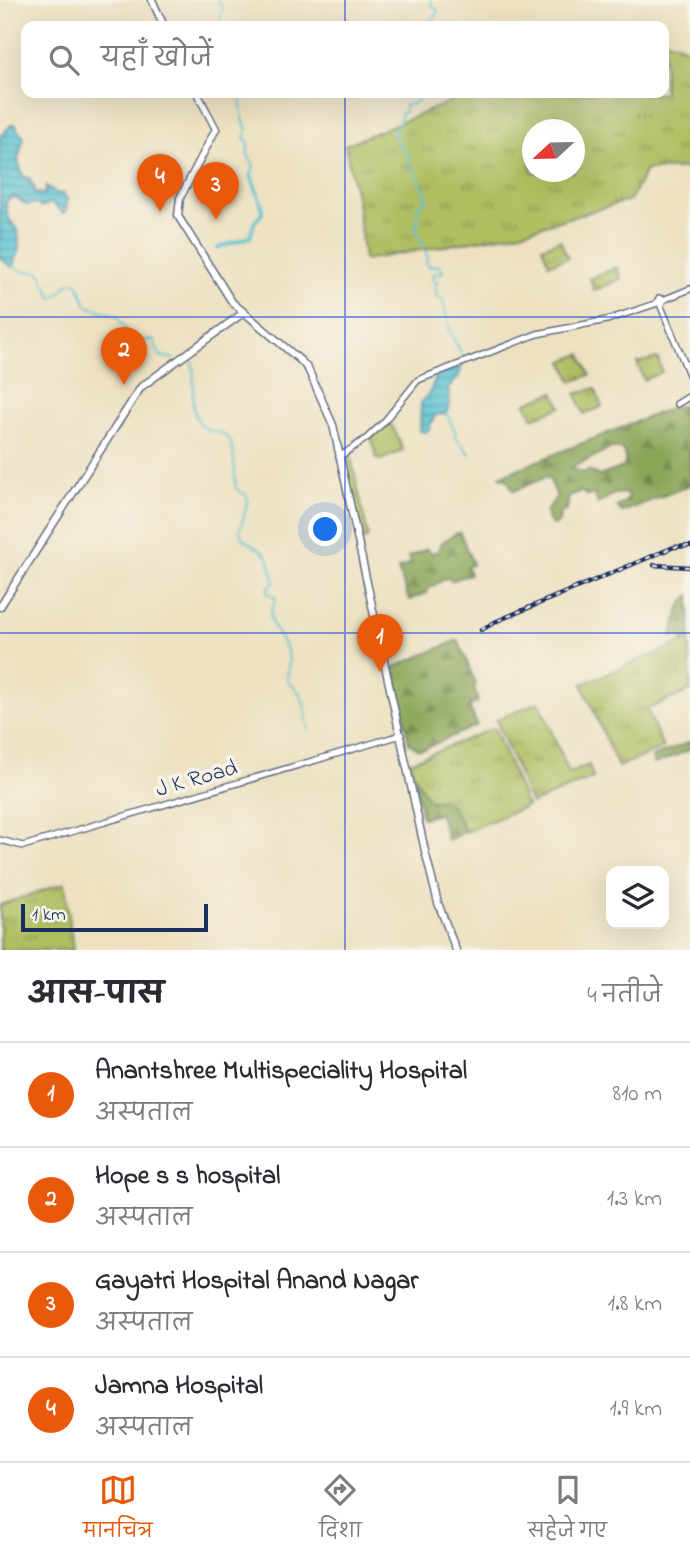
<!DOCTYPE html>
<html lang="hi">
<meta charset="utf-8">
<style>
body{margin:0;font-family:"Indie Flower","Playpen Sans Deva",sans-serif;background:#f7f7f7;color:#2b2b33}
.controls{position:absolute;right:21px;bottom:21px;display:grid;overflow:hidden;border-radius:14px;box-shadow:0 7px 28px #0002}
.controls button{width:63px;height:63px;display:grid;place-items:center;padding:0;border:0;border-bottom:2px solid #e1e1e2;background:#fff;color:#2b2b33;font:35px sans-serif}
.compass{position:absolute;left:522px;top:119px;width:63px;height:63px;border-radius:50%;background:#fff;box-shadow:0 7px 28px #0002;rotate:248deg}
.scale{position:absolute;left:21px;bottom:18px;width:187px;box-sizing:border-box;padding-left:7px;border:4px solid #1b2f5e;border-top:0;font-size:19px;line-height:24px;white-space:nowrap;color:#1b2f5e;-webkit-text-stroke:5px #f7f3e8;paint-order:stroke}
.you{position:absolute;left:326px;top:530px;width:24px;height:24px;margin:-18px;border:5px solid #fff;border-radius:50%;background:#1a73e8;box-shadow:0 0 0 10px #1a73e833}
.badge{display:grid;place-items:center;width:46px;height:46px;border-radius:50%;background:#ea580c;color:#fff;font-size:23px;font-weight:700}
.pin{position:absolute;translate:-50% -58px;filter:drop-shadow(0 2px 4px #0008)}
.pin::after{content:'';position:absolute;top:37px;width:24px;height:21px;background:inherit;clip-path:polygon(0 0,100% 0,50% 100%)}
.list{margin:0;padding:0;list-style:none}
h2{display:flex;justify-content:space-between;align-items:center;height:91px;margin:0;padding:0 28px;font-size:30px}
h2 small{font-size:23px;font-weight:400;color:#7c7c81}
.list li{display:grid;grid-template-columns:46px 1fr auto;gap:21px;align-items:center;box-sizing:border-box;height:105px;padding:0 28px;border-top:2px solid #e1e1e2}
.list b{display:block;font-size:26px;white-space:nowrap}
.list p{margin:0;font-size:23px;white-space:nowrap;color:#7c7c81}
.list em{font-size:23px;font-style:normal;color:#7c7c81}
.icon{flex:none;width:38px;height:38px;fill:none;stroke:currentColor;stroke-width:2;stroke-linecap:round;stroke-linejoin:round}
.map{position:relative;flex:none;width:690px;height:950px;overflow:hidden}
.search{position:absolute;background:#fff;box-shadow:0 7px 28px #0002;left:21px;right:21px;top:21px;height:77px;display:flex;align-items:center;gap:18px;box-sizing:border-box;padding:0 24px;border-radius:14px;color:#7c7c81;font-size:26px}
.sheet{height:511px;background:#fff}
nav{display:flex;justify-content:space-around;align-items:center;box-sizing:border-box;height:98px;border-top:2px solid #e1e1e2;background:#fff;font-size:19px;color:#7c7c81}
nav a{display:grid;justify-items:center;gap:4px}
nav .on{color:#ea580c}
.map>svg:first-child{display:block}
.grass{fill:url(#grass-tufts);stroke:#647660;stroke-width:2;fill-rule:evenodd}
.forest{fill:url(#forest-firs);stroke:#526a5a;stroke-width:2;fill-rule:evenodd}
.green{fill:#aebe61;stroke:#647660;stroke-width:2}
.water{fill:url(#water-rules);stroke:#3a7998;stroke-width:2}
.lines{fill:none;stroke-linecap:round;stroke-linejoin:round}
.stream{stroke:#58c3d2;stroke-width:2}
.canal{stroke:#58c3d2;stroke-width:3.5}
.secondary-casing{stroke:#646d81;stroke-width:8}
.primary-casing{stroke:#646d81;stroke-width:9}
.secondary{stroke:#fff;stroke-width:5}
.primary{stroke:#fff;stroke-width:6}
.rail-casing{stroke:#1b2f5e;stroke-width:4.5}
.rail{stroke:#f7f3e8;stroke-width:2;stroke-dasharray:5;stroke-linecap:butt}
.grid{fill:none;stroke:#1d4ed8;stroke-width:2;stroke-opacity:0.55}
.labels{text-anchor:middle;stroke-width:7;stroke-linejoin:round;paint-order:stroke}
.street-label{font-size:23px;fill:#1b2f5e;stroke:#f7f3e8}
</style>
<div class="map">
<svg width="690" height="950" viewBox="0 0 690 950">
<defs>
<pattern id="grass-tufts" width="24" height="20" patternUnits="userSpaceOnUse" patternTransform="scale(1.75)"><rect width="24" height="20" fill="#aebe61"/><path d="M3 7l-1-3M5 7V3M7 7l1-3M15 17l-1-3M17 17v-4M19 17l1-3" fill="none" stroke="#8d9b53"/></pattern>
<pattern id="forest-firs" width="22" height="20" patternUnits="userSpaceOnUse" patternTransform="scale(1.75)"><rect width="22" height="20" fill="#8aa557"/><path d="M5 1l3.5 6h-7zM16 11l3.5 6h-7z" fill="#70874b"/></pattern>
<pattern id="water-rules" width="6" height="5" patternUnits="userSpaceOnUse" patternTransform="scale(1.75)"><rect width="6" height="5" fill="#58c3d2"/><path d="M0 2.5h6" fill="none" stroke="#489fae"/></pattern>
</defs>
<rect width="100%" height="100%" fill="#f7f3e8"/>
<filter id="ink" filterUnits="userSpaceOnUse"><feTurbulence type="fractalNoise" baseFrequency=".0143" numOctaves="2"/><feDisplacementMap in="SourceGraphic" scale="14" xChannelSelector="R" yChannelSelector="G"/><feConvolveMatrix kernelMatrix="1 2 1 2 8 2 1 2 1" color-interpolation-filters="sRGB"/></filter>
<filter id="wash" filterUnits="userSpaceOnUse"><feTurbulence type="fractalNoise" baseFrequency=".00686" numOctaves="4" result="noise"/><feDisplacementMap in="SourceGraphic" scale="28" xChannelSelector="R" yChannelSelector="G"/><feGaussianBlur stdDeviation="1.57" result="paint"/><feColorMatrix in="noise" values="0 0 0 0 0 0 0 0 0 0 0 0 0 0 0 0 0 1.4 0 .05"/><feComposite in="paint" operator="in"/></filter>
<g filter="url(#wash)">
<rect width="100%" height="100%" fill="#ede1c1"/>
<g class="grass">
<path d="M664 40 690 49V168L646 170 630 200 518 233 364 260 357 201 345 145 471 93H664ZM532 130H574V172H532Z"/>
<polygon points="560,240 568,258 549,264 542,247"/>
<polygon points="617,267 621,279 594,291 590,278"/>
<polygon points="581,354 590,375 572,382 563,361"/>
<polygon points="658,358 662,372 644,380 637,363"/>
<polygon points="595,388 602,407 584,414 576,394"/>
<polygon points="554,392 561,407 533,418 526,403"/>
<polygon points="690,639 690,691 647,709 663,748 618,767 582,684"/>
<polygon points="539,702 569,773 589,765 593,778 531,804 496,720"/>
<polygon points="494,728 527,806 465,832 452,806 442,799 428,801 414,776 410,762"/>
<polygon points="65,883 73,950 0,950 0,905"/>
</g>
<g class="forest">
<path d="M690 405V485L622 512 617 507 625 502 628 497 625 493 614 494 598 504 594 494 587 496 581 491 569 496 567 509 560 513 559 522 554 526 548 521 546 512 557 496 550 480 546 477 514 491 505 477 501 478 500 476 673 407ZM611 448C626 447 627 455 624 467L599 476 588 470 584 473 571 468Z"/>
<polygon points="457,533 460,533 473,564 467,567 470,574 451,581 448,577 428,589 428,592 409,600 398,569 411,564 408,557 427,549 431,553 438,551 441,543"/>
<path d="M690 595V638L683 641 681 635 671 637C677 622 676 606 690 595Z"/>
<polygon points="458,640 476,684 474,685 478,702 469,706 477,725 424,749 418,749 409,743 394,667"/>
<polygon points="690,742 690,750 654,764 652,757"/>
<polygon points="414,776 430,802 442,799 452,806 465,832 447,840 440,814 422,818"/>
</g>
<g class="green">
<polygon points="388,421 394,429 403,450 381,460 377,459 371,436"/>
<polygon points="350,452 368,536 365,540 360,540 343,456"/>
</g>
<g class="water">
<path d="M12 124 16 125 18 131 24 136 18 160 23 176 31 179 30 183 34 186 35 193 45 194 46 186 58 194 63 193 67 199 66 212 63 213 52 203 40 207 37 203 27 205 13 196 6 202C6 214 9 222 18 230L19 253 12 267 0 258V137Z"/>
<polygon points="460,366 462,367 458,378 448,388 450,405 446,413 433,416 434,420 430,424 430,428 426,432 420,431 421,403 430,392 437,375"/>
</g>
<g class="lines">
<g class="stream">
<polyline points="217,0 223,8 220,17 222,26"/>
<polyline points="428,26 428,21 435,19 438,9 431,5 431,0"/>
<path d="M242 93C239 106 242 117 247 130L244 137 249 143 247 153 254 166 251 175"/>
<polyline points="417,173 410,166 408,155 397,142 394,130 400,121 401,113 405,112 405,105 413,104 418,100 418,93"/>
<polyline points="419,176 417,178 426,192 424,198 427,199 425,203 419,204 417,217 419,220 415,226 428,257 426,262 429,267 438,265 443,271 439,275 433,273 432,280 437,281 435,287 437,296 443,300 450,331 465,361"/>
<polyline points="13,265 20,271 40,272 52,298 58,295 69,283 77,282 87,306 117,316 133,341 154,340 160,356 174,359"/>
<path d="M183 360 191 358C198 375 189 402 196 417 204 436 221 427 230 441 234 446 235 480 236 489L246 495 248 499 240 531 242 538 263 552 268 558 275 582 269 586 267 593 275 596 276 600C259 624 288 638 289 660 289 668 286 673 288 682 305 692 306 714 309 732"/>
<polyline points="446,413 456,433 456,438 470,454"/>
</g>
<polyline class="canal" points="217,248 250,237 254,223 262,214 262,206 251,175"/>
</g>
</g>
<g filter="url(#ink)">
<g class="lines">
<g class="secondary-casing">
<g id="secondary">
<polygon points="659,298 663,300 661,304 657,302"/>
<polyline points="663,300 690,289"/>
<polyline points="660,304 690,377"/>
<polyline points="677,404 690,396"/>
<polyline points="339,457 367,438 383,423 418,380 537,334 607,320 658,303"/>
<polyline points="0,840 23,846 401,735"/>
</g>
</g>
<g class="primary-casing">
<g id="primary">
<polyline points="152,0 164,26"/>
<polyline points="197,93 216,129 180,198 178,216 232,302 301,361 308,369 333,425 425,851 438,903 456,950"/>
<polyline points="0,607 141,387 243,313"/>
</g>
</g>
<use href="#secondary" class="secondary"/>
<use href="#primary" class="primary"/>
<g class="rail-casing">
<g id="rail">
<polyline points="654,565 690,567"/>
<polyline points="481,630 497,621 674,547 690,546"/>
</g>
</g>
<use href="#rail" class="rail"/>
</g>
</g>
<path class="grid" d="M345 0V26M345 93V950M0 317H690M0 633H690"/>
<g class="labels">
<g class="street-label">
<text transform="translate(196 777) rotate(-16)" y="8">J K Road</text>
</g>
</g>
</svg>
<div class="controls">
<button><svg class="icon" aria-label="layers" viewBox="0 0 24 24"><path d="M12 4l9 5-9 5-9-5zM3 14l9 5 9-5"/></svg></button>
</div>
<svg class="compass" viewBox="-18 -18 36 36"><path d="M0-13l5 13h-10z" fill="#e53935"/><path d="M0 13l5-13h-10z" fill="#7c7c81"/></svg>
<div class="scale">1 km</div>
<div class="you"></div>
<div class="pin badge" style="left:380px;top:672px">1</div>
<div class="pin badge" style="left:124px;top:385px">2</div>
<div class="pin badge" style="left:216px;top:220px">3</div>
<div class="pin badge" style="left:160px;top:212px">4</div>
<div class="search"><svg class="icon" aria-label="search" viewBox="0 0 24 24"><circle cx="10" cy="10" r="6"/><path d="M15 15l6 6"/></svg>यहाँ खोजें</div>
</div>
<section class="sheet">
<h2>आस-पास<small>4 नतीजे</small></h2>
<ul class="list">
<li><span class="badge">1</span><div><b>Anantshree Multispeciality Hospital</b><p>अस्पताल</p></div><em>810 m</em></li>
<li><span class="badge">2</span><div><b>Hope s s hospital</b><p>अस्पताल</p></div><em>1.3 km</em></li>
<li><span class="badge">3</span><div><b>Gayatri Hospital Anand Nagar</b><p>अस्पताल</p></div><em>1.8 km</em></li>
<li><span class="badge">4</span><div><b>Jamna Hospital</b><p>अस्पताल</p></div><em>1.9 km</em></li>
</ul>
</section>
<nav>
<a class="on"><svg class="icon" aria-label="map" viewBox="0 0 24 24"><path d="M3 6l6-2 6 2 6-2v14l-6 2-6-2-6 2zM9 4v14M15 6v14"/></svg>मानचित्र</a>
<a><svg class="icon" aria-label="directions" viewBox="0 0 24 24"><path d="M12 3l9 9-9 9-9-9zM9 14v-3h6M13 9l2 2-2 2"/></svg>दिशा</a>
<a><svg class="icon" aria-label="saved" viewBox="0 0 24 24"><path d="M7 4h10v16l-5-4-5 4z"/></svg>सहेजे गए</a>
</nav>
